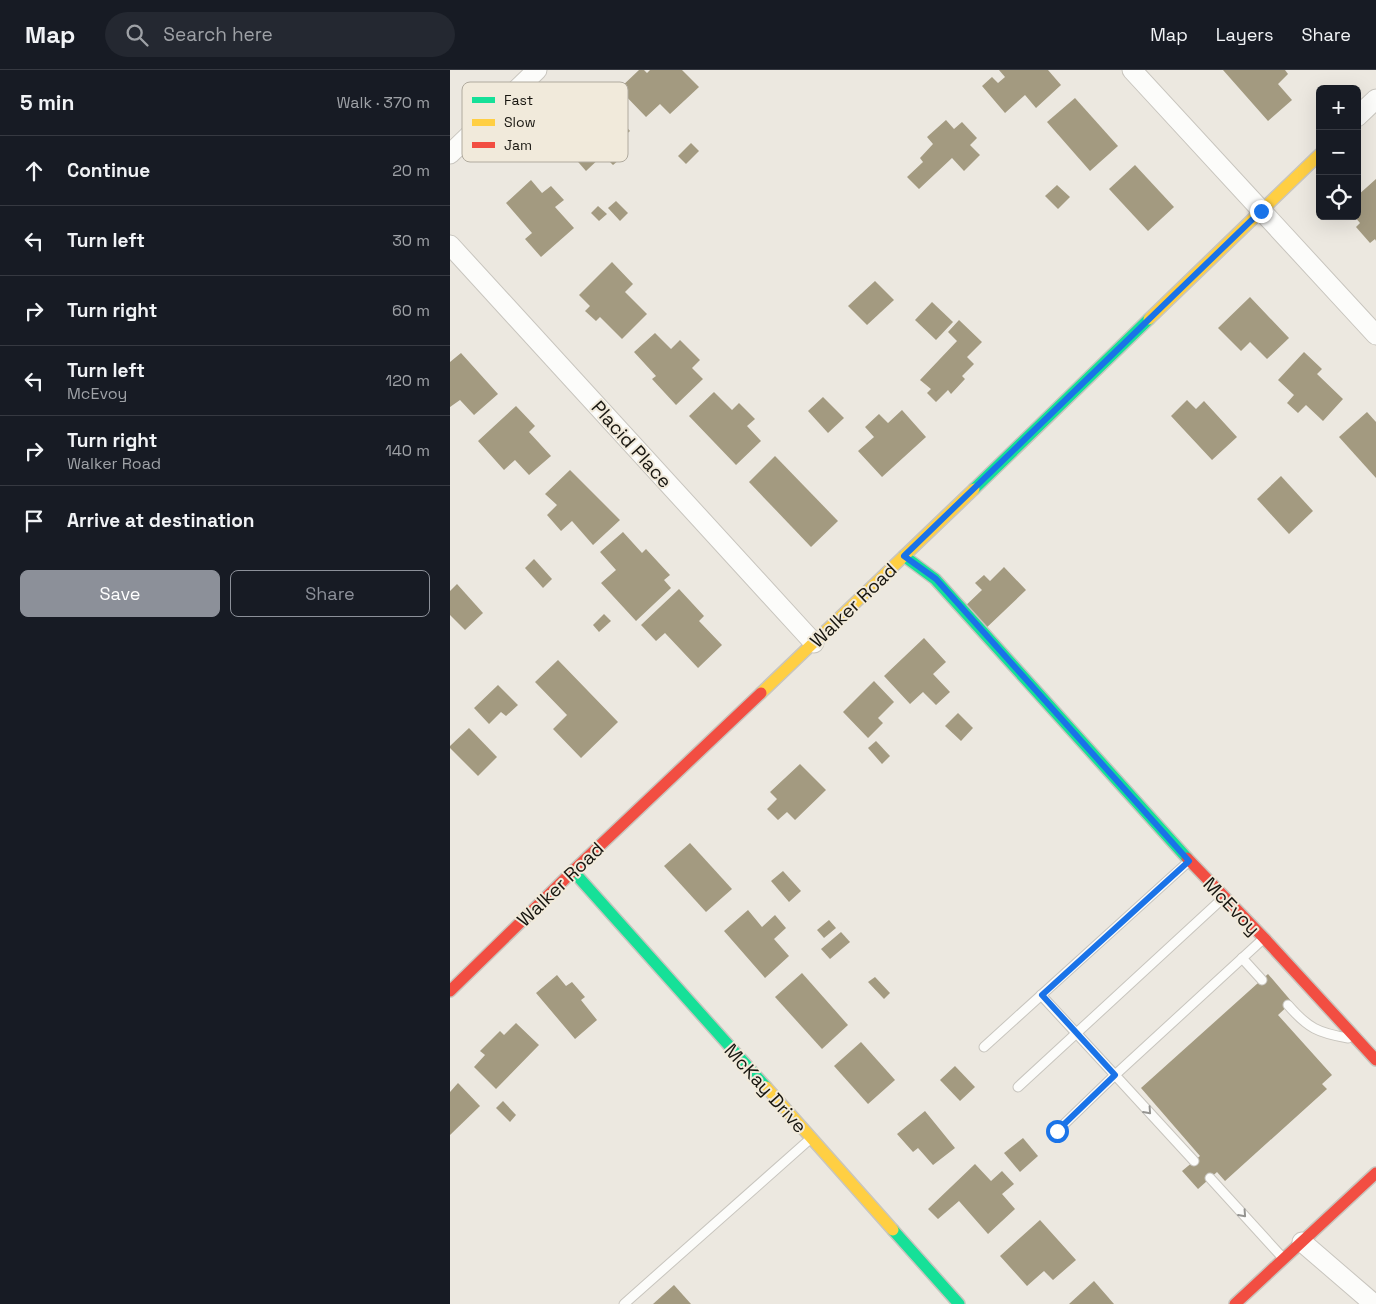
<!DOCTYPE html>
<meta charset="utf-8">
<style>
body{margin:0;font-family:"Space Grotesk",sans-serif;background:#242831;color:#f1f3f6}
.controls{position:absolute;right:15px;top:15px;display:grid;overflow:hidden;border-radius:8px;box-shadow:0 5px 20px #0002}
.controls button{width:45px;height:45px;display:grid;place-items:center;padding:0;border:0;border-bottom:1px solid #363941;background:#171b24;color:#f1f3f6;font:25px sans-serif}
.stop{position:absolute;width:15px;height:15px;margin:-11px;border:4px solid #1a73e8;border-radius:50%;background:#fff}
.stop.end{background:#1a73e8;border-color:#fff;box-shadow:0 1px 5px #0008}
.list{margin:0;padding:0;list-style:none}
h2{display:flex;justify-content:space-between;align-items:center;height:65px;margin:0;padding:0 20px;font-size:21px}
h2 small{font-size:16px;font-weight:400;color:#9ea1a6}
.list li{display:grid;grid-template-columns:32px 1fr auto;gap:15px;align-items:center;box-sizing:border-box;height:70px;padding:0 20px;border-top:1px solid #363941}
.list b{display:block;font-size:19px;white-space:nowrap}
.list p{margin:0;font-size:16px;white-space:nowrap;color:#9ea1a6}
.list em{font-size:16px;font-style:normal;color:#9ea1a6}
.actions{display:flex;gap:10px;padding:15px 20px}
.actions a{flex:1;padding:11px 0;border:1px solid #8c9099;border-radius:8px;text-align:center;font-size:18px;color:#8c9099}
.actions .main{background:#8c9099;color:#fff}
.icon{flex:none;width:28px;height:28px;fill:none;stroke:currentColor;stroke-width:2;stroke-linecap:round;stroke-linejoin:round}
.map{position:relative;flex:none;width:926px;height:1234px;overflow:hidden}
header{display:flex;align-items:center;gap:30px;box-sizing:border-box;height:70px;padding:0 25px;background:#171b24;border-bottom:1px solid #363941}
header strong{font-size:24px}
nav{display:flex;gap:28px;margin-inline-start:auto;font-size:18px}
.search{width:350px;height:45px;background:#242831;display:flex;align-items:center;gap:12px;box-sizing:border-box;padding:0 18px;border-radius:28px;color:#9ea1a6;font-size:19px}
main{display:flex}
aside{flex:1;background:#171b24}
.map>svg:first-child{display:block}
.building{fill:#a39a80}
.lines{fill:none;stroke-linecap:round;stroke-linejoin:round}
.lane-casing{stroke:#c8c5be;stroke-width:11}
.street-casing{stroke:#c8c5be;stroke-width:21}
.fast-casing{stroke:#c8c5be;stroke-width:14}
.slow-casing{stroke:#c8c5be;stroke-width:14}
.jam-casing{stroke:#c8c5be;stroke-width:14}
.lane{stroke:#fcfcfa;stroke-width:9}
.street{stroke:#fcfcfa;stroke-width:19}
.fast{stroke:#16e098;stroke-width:11}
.slow{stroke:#ffcf43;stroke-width:11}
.jam{stroke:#f24e42;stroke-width:11}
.oneway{stroke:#959491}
.route{stroke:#1a73e8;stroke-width:6}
.labels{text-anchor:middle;stroke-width:4;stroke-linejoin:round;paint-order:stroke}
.street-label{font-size:19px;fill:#181610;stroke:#f1eadb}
.key{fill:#f1eadb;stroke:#b0aa9e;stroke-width:1}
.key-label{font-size:14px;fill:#181610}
</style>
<header>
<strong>Map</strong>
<div class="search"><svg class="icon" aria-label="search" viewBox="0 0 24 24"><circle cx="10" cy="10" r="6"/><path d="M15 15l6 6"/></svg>Search here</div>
<nav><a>Map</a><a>Layers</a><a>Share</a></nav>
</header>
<main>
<aside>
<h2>5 min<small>Walk · 370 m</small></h2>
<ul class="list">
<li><svg class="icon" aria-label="ahead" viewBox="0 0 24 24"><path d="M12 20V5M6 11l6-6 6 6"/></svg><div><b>Continue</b></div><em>20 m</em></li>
<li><svg class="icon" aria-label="left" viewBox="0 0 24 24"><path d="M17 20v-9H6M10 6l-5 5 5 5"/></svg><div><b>Turn left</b></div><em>30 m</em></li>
<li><svg class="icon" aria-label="right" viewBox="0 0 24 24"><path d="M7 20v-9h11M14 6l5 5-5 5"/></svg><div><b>Turn right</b></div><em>60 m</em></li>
<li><svg class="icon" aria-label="left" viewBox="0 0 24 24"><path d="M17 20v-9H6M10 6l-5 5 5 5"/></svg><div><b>Turn left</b><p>McEvoy</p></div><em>120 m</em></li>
<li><svg class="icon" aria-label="right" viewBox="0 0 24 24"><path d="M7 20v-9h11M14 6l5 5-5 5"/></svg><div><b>Turn right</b><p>Walker Road</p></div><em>140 m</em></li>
<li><svg class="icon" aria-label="arrive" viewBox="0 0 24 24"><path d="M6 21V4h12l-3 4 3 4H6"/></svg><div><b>Arrive at destination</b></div></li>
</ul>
<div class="actions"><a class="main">Save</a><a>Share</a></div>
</aside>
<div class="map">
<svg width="926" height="1234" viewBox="0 0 926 1234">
<rect width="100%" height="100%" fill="#ece8e0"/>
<g class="building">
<polygon points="189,0 194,0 197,3 200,0 232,0 249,17 220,44 210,34 196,47 169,19"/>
<polygon points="549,0 598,0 611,15 586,38 575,25 555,43 532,16 542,7 548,13 555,7"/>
<polygon points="773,0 835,0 838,4 828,14 842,30 818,51"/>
<polygon points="625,28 668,76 640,101 597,52"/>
<polygon points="158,37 180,61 165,74 175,85 163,95 153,85 136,101 115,77"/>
<polygon points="496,50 504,59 512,52 527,68 520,75 530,85 514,101 502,88 469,119 457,107 473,92 470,88 483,74 477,67"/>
<polygon points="241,73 249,81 236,94 228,86"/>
<polygon points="685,95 724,137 698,161 659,119"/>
<polygon points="926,109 926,171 925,169 920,173 906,157 910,153 904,146 907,146 907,126"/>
<polygon points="81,110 92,123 101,116 114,130 105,137 124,158 91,187 75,169 82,163 56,133"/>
<polygon points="607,115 620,127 608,139 595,126"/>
<polygon points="166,131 178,143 170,151 158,138"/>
<polygon points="148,136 157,144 149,151 141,143"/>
<polygon points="162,192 183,214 175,222 197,244 172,269 150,247 146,251 135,241 140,236 129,225"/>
<polygon points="425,211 444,230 417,255 398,236"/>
<polygon points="800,227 839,268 817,289 800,272 791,281 768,258"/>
<polygon points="482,232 503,252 486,270 465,250"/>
<polygon points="509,250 532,272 517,287 524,294 512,306 515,309 501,324 498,320 486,332 477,323 481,319 470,310 507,271 498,262"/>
<polygon points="205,263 221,279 230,270 250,290 242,298 253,309 226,335 202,309 206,306 184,282"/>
<polygon points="854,282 872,299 867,304 893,329 873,351 856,335 848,343 837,333 844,325 828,310"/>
<polygon points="11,283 48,324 24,345 10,330 0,337 0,292"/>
<polygon points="264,322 282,340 289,333 305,349 297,356 311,371 286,395 239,346"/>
<polygon points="373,327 394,348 378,363 358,341"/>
<polygon points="737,330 746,339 754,331 787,367 762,390 721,346"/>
<polygon points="66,336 85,356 79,362 101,386 79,405 65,390 54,400 28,371"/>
<polygon points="452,340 476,367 432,407 408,381 424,367 415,357 429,344 438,353"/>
<polygon points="917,342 926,352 926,408 889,367"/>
<polygon points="325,386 388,451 361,477 299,412"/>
<polygon points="120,400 170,450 143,475 122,451 111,461 97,445 107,435 95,424"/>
<polygon points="831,406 863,441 839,464 807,429"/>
<polygon points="173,462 192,483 196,479 220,505 214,510 221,518 186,551 151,513 166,500 150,482"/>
<polygon points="84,489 102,509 93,518 75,498"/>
<polygon points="554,497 576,520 533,561 512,539 532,520 525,513 534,505 540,511"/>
<polygon points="7,514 33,543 15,560 0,545 0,521"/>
<polygon points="229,519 254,546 249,551 272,575 248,598 215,563 206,571 191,555"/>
<polygon points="154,544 161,551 149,562 143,555"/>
<polygon points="474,568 496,592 483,604 500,622 486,635 473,622 460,634 434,606"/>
<polygon points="108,590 168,652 131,688 103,659 117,645 85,612"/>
<polygon points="424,611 444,632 428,648 433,653 418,668 393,642"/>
<polygon points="48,615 68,635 56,646 51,642 39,654 24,638"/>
<polygon points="508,643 523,658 511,671 495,656"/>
<polygon points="19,658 47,687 28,706 0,678 0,676"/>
<polygon points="426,671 440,686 432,694 418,678"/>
<polygon points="350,694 376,720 345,750 337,742 328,750 317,739 327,729 320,722"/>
<polygon points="240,773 282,819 256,842 214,796"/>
<polygon points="333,801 351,821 339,832 321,811"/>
<polygon points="298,840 312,857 325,845 336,858 324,869 339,886 315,908 274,861"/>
<polygon points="379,850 386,858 374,868 367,860"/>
<polygon points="391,862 400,872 380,889 371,879"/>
<polygon points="352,903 398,955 372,979 325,927"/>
<polygon points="818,904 842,932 828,945 882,1005 872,1014 877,1019 775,1111 767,1102 748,1119 732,1101 750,1086 691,1018"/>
<polygon points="107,905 116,916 122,912 135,927 131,930 147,950 125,969 86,923"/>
<polygon points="425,907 440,923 434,929 418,912"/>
<polygon points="66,953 89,975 46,1019 24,997 35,985 30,981 50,961 54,965"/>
<polygon points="411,972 445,1010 418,1034 384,996"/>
<polygon points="505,996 525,1017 510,1031 490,1010"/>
<polygon points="8,1013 30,1036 0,1065 0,1022"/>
<polygon points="53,1031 66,1045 60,1052 46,1038"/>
<polygon points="475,1041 505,1078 483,1095 468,1078 463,1082 447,1064"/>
<polygon points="573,1068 588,1086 570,1102 554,1083"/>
<polygon points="525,1094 541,1111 552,1101 564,1114 552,1124 565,1139 538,1164 509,1131 488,1149 478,1139"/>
<polygon points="590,1150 626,1190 603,1210 594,1201 577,1216 550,1186"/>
<polygon points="644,1211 664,1234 619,1234"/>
<polygon points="224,1215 241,1234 203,1234"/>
</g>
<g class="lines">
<g class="lane-casing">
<g id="lane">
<polyline points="792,888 812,910"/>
<polyline points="591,925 665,1005 607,1061"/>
<path d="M838 935C858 958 868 963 898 968"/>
<polyline points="534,977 737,793"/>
<polyline points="568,1017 772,829"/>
<polyline points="744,1091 665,1005 812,870"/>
<polyline points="760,1108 832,1187"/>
<polyline points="174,1234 359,1070"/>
</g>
</g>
<g class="street-casing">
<g id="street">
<polyline points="682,0 926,265"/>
<polyline points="907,47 926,29"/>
<polyline points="0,84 87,0"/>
<polyline points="0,175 364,573"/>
<polyline points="852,1172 924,1234"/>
</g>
</g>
<g class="fast-casing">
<g id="fast">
<polyline points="524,419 699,249"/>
<polyline points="454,486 485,509 737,788"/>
<polyline points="123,801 316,1017"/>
<polyline points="443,1160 509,1234"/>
</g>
</g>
<g class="slow-casing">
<g id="slow">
<polyline points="699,249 870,84"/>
<polyline points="311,623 524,419"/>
<polyline points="316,1017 443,1160"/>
</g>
</g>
<g class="jam-casing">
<g id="jam">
<polyline points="737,788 814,868 926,990"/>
<polyline points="0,921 123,801 311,623"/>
<polyline points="785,1234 926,1103"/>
</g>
</g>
<use href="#lane" class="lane"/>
<use href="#street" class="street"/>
<use href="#fast" class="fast"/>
<use href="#slow" class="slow"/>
<use href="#jam" class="jam"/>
</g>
<defs><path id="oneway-chevron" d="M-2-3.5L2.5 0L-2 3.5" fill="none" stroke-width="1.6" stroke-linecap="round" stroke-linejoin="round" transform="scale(1.25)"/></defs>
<g class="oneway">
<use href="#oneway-chevron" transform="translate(698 1041) rotate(48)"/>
<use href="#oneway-chevron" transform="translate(793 1144) rotate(48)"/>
</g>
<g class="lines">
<polyline class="route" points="607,1061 665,1005 592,925 739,791 486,509 454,486 811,141"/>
</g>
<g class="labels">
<g class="street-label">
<text transform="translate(182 374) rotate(48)" y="7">Placid Place</text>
<text transform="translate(403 535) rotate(-44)" y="7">Walker Road</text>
<text transform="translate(110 814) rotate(-44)" y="7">Walker Road</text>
<text transform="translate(782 836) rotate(46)" y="7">McEvoy</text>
<text transform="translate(316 1018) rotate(48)" y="7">McKay Drive</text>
</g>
</g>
<rect x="12" y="12" width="166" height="80" rx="8" class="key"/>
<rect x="22" y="27" width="23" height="6" fill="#16e098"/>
<rect x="22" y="49" width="23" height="7" fill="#ffcf43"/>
<rect x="22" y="72" width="23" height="6" fill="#f24e42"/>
<g class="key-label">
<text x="54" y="35">Fast</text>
<text x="54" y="57">Slow</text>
<text x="54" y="80">Jam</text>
</g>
</svg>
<div class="controls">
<button>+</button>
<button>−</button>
<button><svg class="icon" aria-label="locate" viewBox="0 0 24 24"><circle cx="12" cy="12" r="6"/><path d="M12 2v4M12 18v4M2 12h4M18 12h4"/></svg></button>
</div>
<div class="stop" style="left:607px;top:1061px"></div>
<div class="stop end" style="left:811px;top:141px"></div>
</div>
</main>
